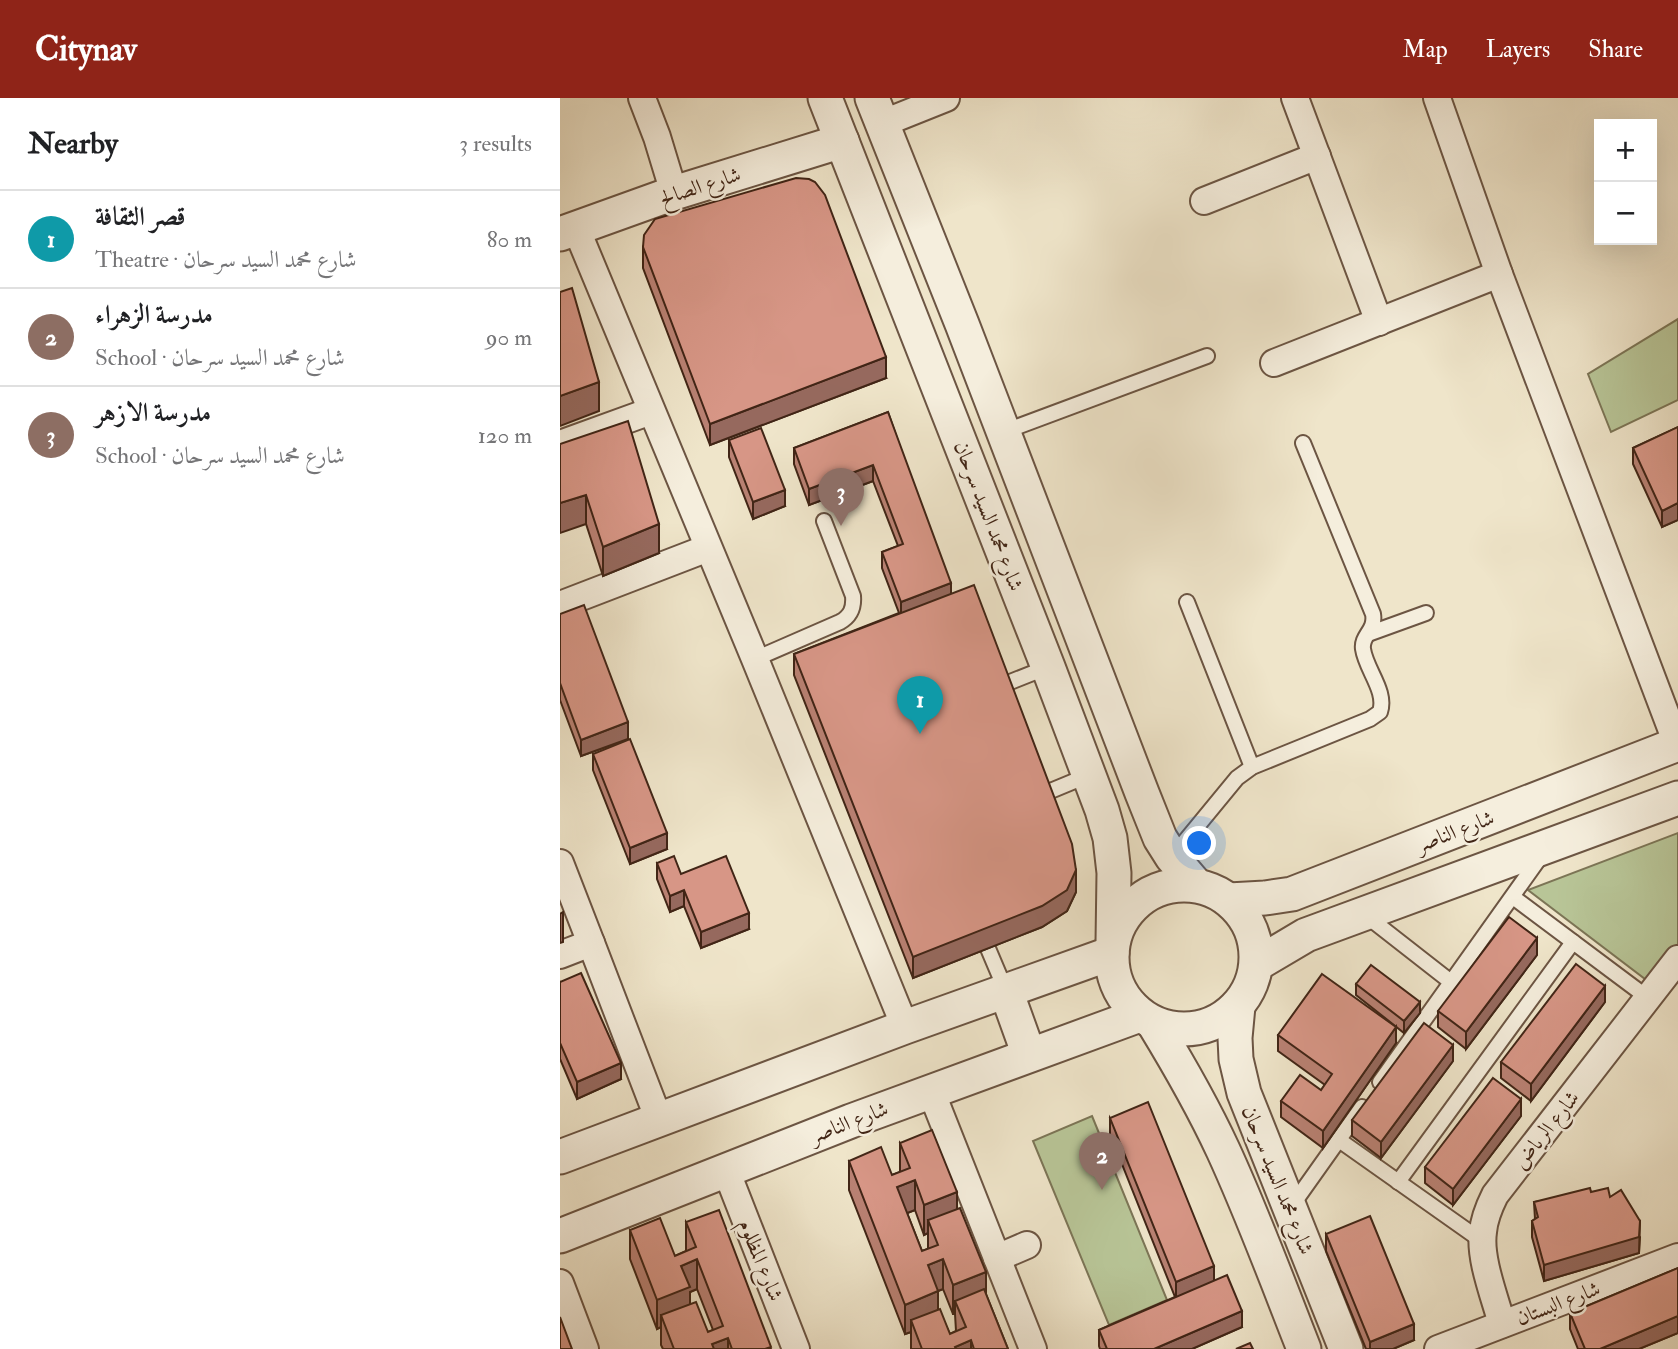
<!DOCTYPE html>
<meta charset="utf-8">
<style>
body{margin:0;font-family:"IM FELL Double Pica",Amiri,serif;background:#f2f2f2;color:#202124}
.controls{position:absolute;right:21px;top:21px;display:grid;overflow:hidden;border-radius:0px;box-shadow:0 7px 28px #0002}
.controls button{width:63px;height:63px;display:grid;place-items:center;padding:0;border:0;border-bottom:2px solid #e0e0e0;background:#fff;color:#202124;font:35px sans-serif}
.you{position:absolute;left:640px;top:746px;width:24px;height:24px;margin:-18px;border:5px solid #fff;border-radius:50%;background:#1a73e8;box-shadow:0 0 0 10px #1a73e833}
.badge{display:grid;place-items:center;width:46px;height:46px;border-radius:50%;background:#8f2418;color:#fff;font-size:23px;font-weight:700}
.pin{position:absolute;translate:-50% -58px;filter:drop-shadow(0 2px 4px #0008)}
.pin::after{content:'';position:absolute;top:37px;width:24px;height:21px;background:inherit;clip-path:polygon(0 0,100% 0,50% 100%)}
.list{margin:0;padding:0;list-style:none}
h2{display:flex;justify-content:space-between;align-items:center;height:91px;margin:0;padding:0 28px;font-size:30px}
h2 small{font-size:23px;font-weight:400;color:#757577}
.list li{display:grid;grid-template-columns:46px 1fr auto;gap:21px;align-items:center;box-sizing:border-box;height:98px;padding:0 28px;border-top:2px solid #e0e0e0}
.list b{display:block;font-size:26px;white-space:nowrap}
.list p{margin:0;font-size:23px;white-space:nowrap;color:#757577}
.list em{font-size:23px;font-style:normal;color:#757577}
.map{position:relative;flex:none;width:1118px;height:1251px;overflow:hidden}
header{display:flex;align-items:center;gap:42px;box-sizing:border-box;height:98px;padding:0 35px;background:#8f2418;color:#fff}
header strong{font-size:33px}
nav{display:flex;gap:38px;margin-inline-start:auto;font-size:24px}
main{display:flex}
aside{flex:1;background:#fff}
.map>svg:first-child{display:block}
.green{fill:#b8c597;stroke:#7c7556;stroke-width:2}
.lines{fill:none;stroke-linecap:round;stroke-linejoin:round}
.service-casing{stroke:#6c5543;stroke-width:18}
.minor-casing{stroke:#6c5543;stroke-width:30}
.tertiary-casing{stroke:#6c5543;stroke-width:37}
.service{stroke:#f5eedd;stroke-width:14}
.minor{stroke:#f5eedd;stroke-width:26}
.tertiary{stroke:#f5eedd;stroke-width:33}
.wall{fill:#b98173;stroke:#412516;stroke-width:2;fill-rule:evenodd}
.shaded-wall{fill:#96695e;stroke:#412516;stroke-width:2}
.building{fill:#d79686;stroke:#412516;stroke-width:2}
.labels{text-anchor:middle;stroke-width:5;stroke-linejoin:round;paint-order:stroke}
.street-label{font-size:21px;fill:#412516;stroke:#f5eedd}
</style>
<header>
<strong>Citynav</strong>
<nav><a>Map</a><a>Layers</a><a>Share</a></nav>
</header>
<main>
<aside>
<h2>Nearby<small>3 results</small></h2>
<ul class="list">
<li><span class="badge" style="background:#0f9aa8">1</span><div><b>قصر الثقافة</b><p>Theatre · شارع محمد السيد سرحان</p></div><em>80 m</em></li>
<li><span class="badge" style="background:#8d6e63">2</span><div><b>مدرسة الزهراء</b><p>School · شارع محمد السيد سرحان</p></div><em>90 m</em></li>
<li><span class="badge" style="background:#8d6e63">3</span><div><b>مدرسة الازهر</b><p>School · شارع محمد السيد سرحان</p></div><em>120 m</em></li>
</ul>
</aside>
<div class="map">
<svg width="1118" height="1251" viewBox="0 0 1118 1251">
<rect width="100%" height="100%" fill="#efe5ca"/>
<filter id="stains"><feTurbulence type="fractalNoise" baseFrequency=".00286" numOctaves="4"/><feColorMatrix values="0 0 0 0 .2 0 0 0 0 .09 0 0 0 0 .02 0 0 0 .5 -.17"/></filter>
<radialGradient id="worn" r=".72"><stop offset=".6" stop-color="#630" stop-opacity="0"/><stop offset="1" stop-color="#630" stop-opacity=".3"/></radialGradient>
<g class="green">
<polygon points="1118,221 1118,302 1051,334 1028,276"/>
<polygon points="1118,735 1118,846 1089,884 968,792"/>
<polygon points="532,1018 607,1202 549,1227 473,1043"/>
</g>
<g class="lines">
<g class="service-casing">
<g id="service">
<polyline points="443,334 647,258"/>
<polyline points="627,504 692,669"/>
<polyline points="808,536 866,515"/>
<path d="M195 561 280 524C291 518 294 510 293 498L264 423"/>
<polyline points="435,590 488,569"/>
<polyline points="476,699 529,677"/>
<path d="M612 759 677 680 692 669 810 621 820 614C827 593 806 572 803 551 801 537 816 533 813 516L743 345"/>
<polyline points="953,799 1088,900"/>
<polyline points="804,816 891,884"/>
<polyline points="424,841 446,893"/>
<polyline points="820,984 981,758"/>
<polyline points="779,1042 922,1143"/>
<polyline points="838,1084 1013,844"/>
<polyline points="731,1109 802,1009"/>
</g>
</g>
<g class="minor-casing">
<g id="minor">
<polyline points="82,0 97,39 114,95"/>
<polyline points="735,0 819,224"/>
<polyline points="877,0 939,176 1117,646"/>
<polyline points="321,26 386,0"/>
<polyline points="644,103 757,58"/>
<polyline points="16,130 195,561 345,929"/>
<polyline points="714,265 939,176"/>
<polyline points="0,346 91,313"/>
<polyline points="0,507 148,450"/>
<polyline points="0,765 31,845 0,857"/>
<polyline points="31,845 99,1022"/>
<polyline points="371,993 473,1251"/>
<polyline points="166,1072 236,1251"/>
<polyline points="437,1160 467,1147"/>
<polyline points="0,1185 25,1251"/>
<path d="M942 1226C935 1200 919 1160 923 1134 924 1121 929 1109 935 1097L1118 861"/>
<polyline points="878,1251 1118,1159"/>
</g>
</g>
<g class="tertiary-casing">
<g id="tertiary">
<polyline points="265,0 488,569 542,712 550,740 554,775 553,844"/>
<polyline points="312,0 402,226 582,695 600,740 612,759 636,787"/>
<polyline points="0,136 114,95 282,43"/>
<circle cx="624" cy="859" r="72"/>
<polyline points="669,802 705,800 732,796 1118,646"/>
<polyline points="697,866 746,837 1118,700"/>
<polyline points="446,893 469,957"/>
<polyline points="678,908 675,940 676,961 684,995 786,1251"/>
<path d="M594 926C619 967 643 1009 663 1052 693 1117 718 1185 744 1251"/>
<polyline points="0,1059 345,929 552,855"/>
<polyline points="0,1138 291,1023 580,917"/>
</g>
</g>
<use href="#service" class="service"/>
<use href="#minor" class="minor"/>
<use href="#tertiary" class="tertiary"/>
</g>
<g class="wall">
<polygon points="83,149 326,280 150,347 83,170"/>
<polygon points="328,314 391,496 516,794 507,813 482,829 353,880 234,577 234,556 339,515 322,470 322,454 338,448 313,383 249,407 234,366 234,350"/>
<polygon points="1118,329 1118,422 1102,429 1073,366 1073,350"/>
<polygon points="169,342 225,408 193,421 169,359"/>
<polygon points="0,346 99,455 43,478"/>
<polygon points="0,516 68,641 21,658 0,602"/>
<polygon points="33,656 107,751 70,766 33,672"/>
<polygon points="97,765 121,776 189,831 141,850 124,808 110,814 97,781"/>
<polygon points="977,857 906,951 878,929 878,913"/>
<polygon points="0,884 61,981 17,1001 0,961"/>
<polygon points="796,886 860,915 844,935 796,897"/>
<polygon points="1045,904 971,1003 941,980 941,964"/>
<polygon points="718,937 836,945 763,1050 721,1019 721,1003 761,992 765,987 718,953"/>
<polygon points="893,963 821,1060 792,1038 792,1022"/>
<polygon points="961,1018 893,1107 865,1085 865,1069"/>
<polygon points="550,1020 654,1183 682,1229 632,1251 540,1251 539,1248 539,1232 615,1199 550,1036"/>
<path d="M340 1045 397 1111 426 1196 448 1251H351V1234L345 1236 289 1092V1063L332 1077 340 1074ZM355 1112 364 1137 368 1135V1151L362 1153 347 1115ZM383 1191 393 1216H395L396 1233 390 1236 378 1211V1193Z"/>
<polygon points="1031,1094 1050,1099 1080,1139 1079,1155 984,1183 972,1139 972,1123 975,1121 974,1104"/>
<path d="M126 1124 211 1251H103L101 1247V1229L97 1231 70 1161V1132L115 1158 126 1153ZM137 1191 153 1232 148 1234 130 1206V1194Z"/>
<polygon points="766,1136 854,1242 833,1251 806,1251 766,1153"/>
<polygon points="1118,1170 1118,1235 1079,1251 1018,1251 1010,1231 1010,1215"/>
</g>
<g class="shaded-wall">
<polygon points="326,259 326,280 150,347 150,326"/>
<polygon points="39,284 39,313 0,328 0,298"/>
<polygon points="313,367 313,383 249,407 249,391"/>
<polygon points="225,392 225,408 193,421 193,404"/>
<polygon points="26,397 26,426 0,435 0,405"/>
<polygon points="1118,405 1118,422 1102,429 1102,413"/>
<polygon points="99,426 99,455 43,478 43,449"/>
<polygon points="391,485 391,501 341,520 341,504"/>
<polygon points="68,624 68,641 21,658 21,642"/>
<polygon points="107,735 107,751 70,766 70,750"/>
<polygon points="516,772 516,794 507,813 482,829 353,880 353,859"/>
<polygon points="124,792 124,808 110,814 110,798"/>
<polygon points="3,814 3,844 0,845 0,816"/>
<polygon points="189,815 189,831 141,850 141,834"/>
<polygon points="977,840 977,857 906,951 906,934"/>
<polygon points="1045,888 1045,904 971,1003 971,986"/>
<polygon points="860,904 860,915 844,935 844,923"/>
<polygon points="836,929 836,945 763,1050 763,1033"/>
<polygon points="893,947 893,963 821,1060 821,1044"/>
<polygon points="61,965 61,981 17,1001 17,984"/>
<polygon points="961,1001 961,1018 893,1107 893,1091"/>
<polygon points="355,1082 355,1112 337,1119 337,1089"/>
<polygon points="397,1094 397,1124 368,1122 368,1135 364,1137 364,1107"/>
<polygon points="1080,1123 1079,1155 984,1183 984,1167"/>
<polygon points="137,1161 137,1191 130,1194 130,1218 101,1217 101,1229 97,1231 97,1202 121,1168"/>
<polygon points="383,1161 383,1191 368,1197 368,1167"/>
<polygon points="654,1168 654,1184 616,1200 616,1184"/>
<polygon points="426,1174 426,1203 395,1203 395,1216 393,1216 393,1187"/>
<polygon points="378,1193 378,1223 351,1222 351,1234 345,1236 345,1207"/>
<polygon points="682,1213 682,1229 632,1251 594,1251"/>
<polygon points="1118,1218 1118,1235 1079,1251 1040,1251"/>
<polygon points="854,1226 854,1242 833,1251 810,1251 810,1244"/>
<polygon points="168,1240 168,1251 152,1251 152,1246"/>
<polygon points="411,1242 411,1251 395,1251 395,1249"/>
</g>
<g class="building">
<polygon points="236,80 249,81 255,84 265,97 326,259 150,326 83,149 84,137 95,121"/>
<polygon points="12,190 39,284 0,298 0,194"/>
<polygon points="328,314 391,485 341,504 322,454 343,446 313,367 249,391 234,350"/>
<polygon points="68,323 99,426 43,449 26,397 0,405 0,346"/>
<polygon points="1118,329 1118,405 1102,413 1073,350"/>
<polygon points="201,330 225,392 193,404 169,342"/>
<polygon points="414,487 512,746 516,772 507,792 482,808 353,859 234,556"/>
<polygon points="24,507 68,624 21,642 0,585 0,516"/>
<polygon points="70,641 107,735 70,750 33,656"/>
<polygon points="114,758 121,776 166,758 189,815 141,834 124,792 110,798 97,765"/>
<polygon points="949,819 977,840 906,934 878,913"/>
<polygon points="1016,866 1045,888 971,986 941,964"/>
<polygon points="811,867 860,904 844,923 796,886"/>
<polygon points="21,875 61,965 17,984 0,945 0,884"/>
<polygon points="762,876 836,929 763,1033 721,1003 740,977 761,992 772,976 718,937"/>
<polygon points="864,925 893,947 821,1044 792,1022"/>
<polygon points="933,980 961,1001 893,1091 865,1069"/>
<polygon points="588,1004 654,1168 616,1184 550,1020"/>
<polygon points="372,1032 397,1094 364,1107 355,1082 337,1089 362,1153 378,1147 368,1122 400,1110 426,1174 393,1187 383,1161 368,1167 378,1193 345,1207 289,1063 321,1049 332,1077 350,1070 340,1045"/>
<polygon points="1030,1090 1031,1094 1048,1090 1050,1099 1061,1092 1080,1123 1079,1139 984,1167 972,1123 978,1119 974,1104"/>
<polygon points="159,1112 211,1249 205,1251 172,1251 168,1240 152,1246 154,1251 114,1251 101,1217 136,1204 148,1234 163,1228 137,1161 121,1168 130,1189 97,1202 70,1132 100,1120 115,1158 136,1149 126,1124"/>
<polygon points="810,1118 854,1226 810,1244 766,1136"/>
<polygon points="1118,1170 1118,1218 1040,1251 1025,1251 1010,1215"/>
<polygon points="667,1177 682,1213 594,1251 547,1251 539,1232"/>
<polygon points="424,1191 448,1251 414,1251 411,1242 395,1249 396,1251 362,1251 351,1222 380,1211 390,1236 406,1229 395,1203"/>
<polygon points="0,1219 12,1251 0,1251"/>
<polygon points="690,1245 693,1251 676,1251"/>
</g>
<g class="labels">
<g class="street-label">
<text transform="translate(140 88) rotate(-18)" y="7">شارع الصالح</text>
<text transform="translate(429 418) rotate(69)" y="7">شارع محمد السيد سرحان</text>
<text transform="translate(895 733) rotate(-21)" y="7">شارع الناصر</text>
<text transform="translate(289 1024) rotate(-21)" y="7">شارع الناصر</text>
<text transform="translate(986 1032) rotate(-52)" y="7">شارع الرياض</text>
<text transform="translate(718 1082) rotate(68)" y="7">شارع محمد السيد سرحان</text>
<text transform="translate(201 1162) rotate(68)" y="7">شارع المظلوم</text>
<text transform="translate(998 1205) rotate(-21)" y="7">شارع البستان</text>
</g>
</g>
<rect width="100%" height="100%" filter="url(#stains)"/>
<rect width="100%" height="100%" fill="url(#worn)"/>
</svg>
<div class="controls">
<button>+</button>
<button>−</button>
</div>
<div class="you"></div>
<div class="pin badge" style="left:360px;top:636px;background:#0f9aa8">1</div>
<div class="pin badge" style="left:542px;top:1092px;background:#8d6e63">2</div>
<div class="pin badge" style="left:281px;top:428px;background:#8d6e63">3</div>
</div>
</main>
